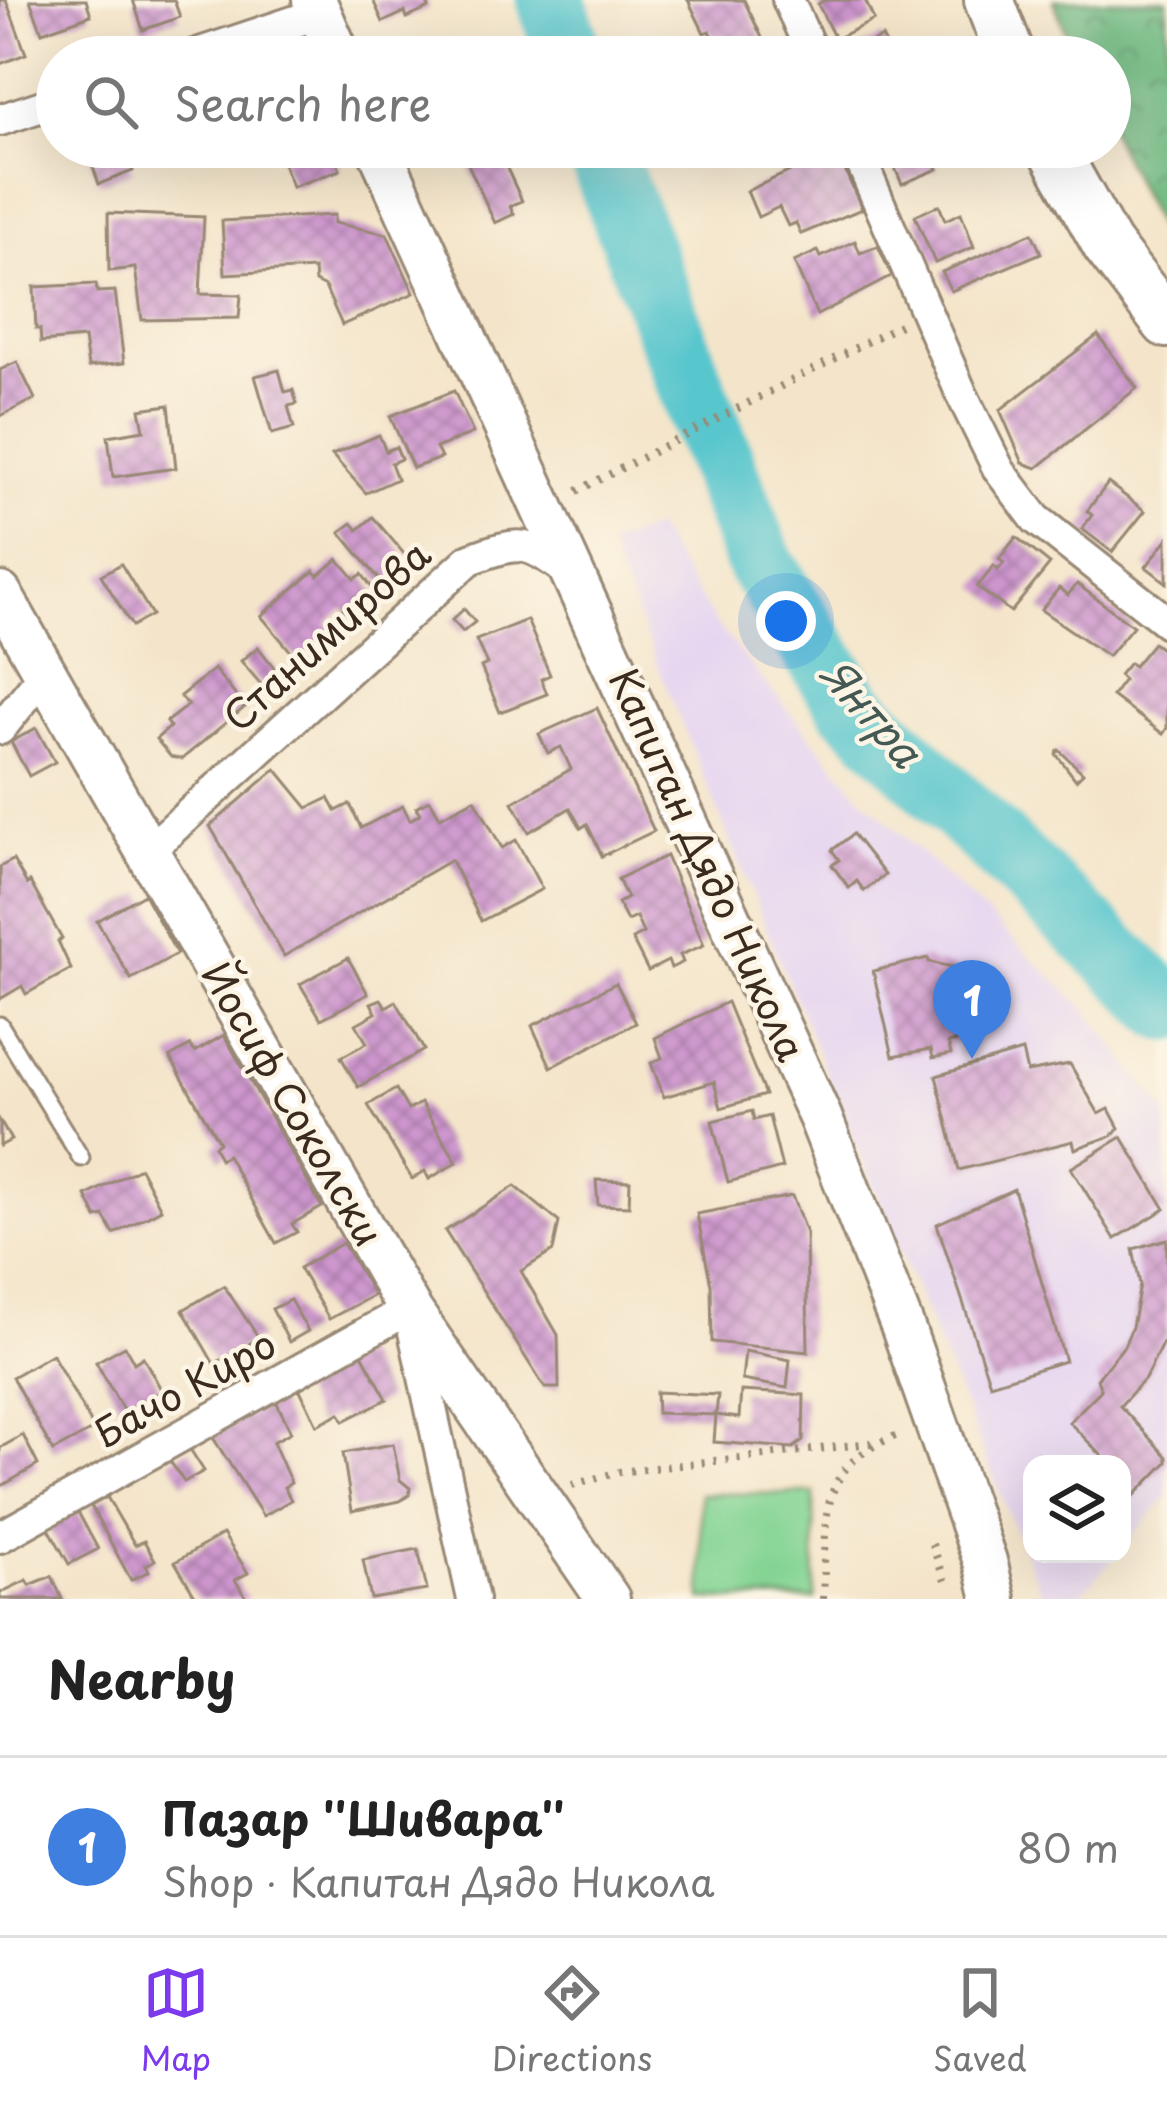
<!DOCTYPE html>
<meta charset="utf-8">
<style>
body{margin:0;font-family:"Playpen Sans",sans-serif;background:#f2f2f2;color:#222}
.controls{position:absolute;right:36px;bottom:36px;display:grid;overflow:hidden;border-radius:24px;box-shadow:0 12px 48px #0002}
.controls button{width:108px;height:108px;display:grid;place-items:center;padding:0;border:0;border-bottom:3px solid #e0e0e0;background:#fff;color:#222;font:60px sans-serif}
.you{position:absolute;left:786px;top:621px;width:42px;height:42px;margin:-30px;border:9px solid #fff;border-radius:50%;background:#1a73e8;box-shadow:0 0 0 18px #1a73e833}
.badge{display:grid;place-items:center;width:78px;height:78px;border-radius:50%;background:#7c3aed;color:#fff;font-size:39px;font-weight:700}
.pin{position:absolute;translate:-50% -99px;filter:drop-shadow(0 3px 6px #0008)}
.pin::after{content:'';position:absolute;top:63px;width:42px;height:36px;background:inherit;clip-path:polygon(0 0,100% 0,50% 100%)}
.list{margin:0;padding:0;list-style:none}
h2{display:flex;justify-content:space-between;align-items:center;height:156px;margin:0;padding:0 48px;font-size:51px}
h2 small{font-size:39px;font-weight:400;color:#767676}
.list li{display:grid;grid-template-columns:78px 1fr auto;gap:36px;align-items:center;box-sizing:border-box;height:180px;padding:0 48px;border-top:3px solid #e0e0e0}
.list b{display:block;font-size:45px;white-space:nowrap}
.list p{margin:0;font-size:39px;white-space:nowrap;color:#767676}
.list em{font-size:39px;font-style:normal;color:#767676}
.icon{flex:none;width:66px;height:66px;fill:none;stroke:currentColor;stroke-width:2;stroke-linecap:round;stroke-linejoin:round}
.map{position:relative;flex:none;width:1167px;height:1599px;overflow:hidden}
.search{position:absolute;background:#fff;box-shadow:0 12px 48px #0002;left:36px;right:36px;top:36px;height:132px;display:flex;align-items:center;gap:30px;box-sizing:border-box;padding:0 42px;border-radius:66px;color:#767676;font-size:45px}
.sheet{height:336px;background:#fff}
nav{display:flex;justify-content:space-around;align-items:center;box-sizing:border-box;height:168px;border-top:3px solid #e0e0e0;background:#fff;font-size:33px;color:#767676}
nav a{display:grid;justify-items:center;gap:6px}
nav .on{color:#7c3aed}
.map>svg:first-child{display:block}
.built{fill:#e4d3f2}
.forest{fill:url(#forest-crowns);stroke:#53704e;stroke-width:3}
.park{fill:#84d494;stroke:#607f59;stroke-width:3}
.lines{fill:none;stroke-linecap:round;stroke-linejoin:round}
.river{stroke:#59c6cd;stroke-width:69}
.building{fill:url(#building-cross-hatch)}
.lane-casing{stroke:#988874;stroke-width:21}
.street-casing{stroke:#988874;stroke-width:36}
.secondary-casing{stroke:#988874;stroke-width:48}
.primary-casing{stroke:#988874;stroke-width:54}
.path{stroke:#988874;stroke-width:8;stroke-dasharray:3 9;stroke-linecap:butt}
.lane{stroke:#fff;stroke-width:15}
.street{stroke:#fff;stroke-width:30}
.secondary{stroke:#fff;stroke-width:42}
.primary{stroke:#fff;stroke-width:48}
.labels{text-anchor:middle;stroke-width:9;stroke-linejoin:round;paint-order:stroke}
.street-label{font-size:39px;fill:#3b2a1e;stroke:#fcf5e5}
.water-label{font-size:42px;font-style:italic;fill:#445953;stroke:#fcf5e5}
</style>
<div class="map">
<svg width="1167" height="1599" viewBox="0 0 1167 1599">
<defs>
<pattern id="forest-crowns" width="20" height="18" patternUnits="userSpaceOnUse" patternTransform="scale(3)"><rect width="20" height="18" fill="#6bb67e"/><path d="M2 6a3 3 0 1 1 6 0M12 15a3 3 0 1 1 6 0" fill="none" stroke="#599467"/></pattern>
<pattern id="building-cross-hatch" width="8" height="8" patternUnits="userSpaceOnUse" patternTransform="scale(3)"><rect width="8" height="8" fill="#ce96ce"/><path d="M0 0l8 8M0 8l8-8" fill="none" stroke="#a87ba7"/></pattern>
</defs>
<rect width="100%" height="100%" fill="#fcf5e5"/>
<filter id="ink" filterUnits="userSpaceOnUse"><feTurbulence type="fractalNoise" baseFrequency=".00833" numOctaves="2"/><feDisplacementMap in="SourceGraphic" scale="24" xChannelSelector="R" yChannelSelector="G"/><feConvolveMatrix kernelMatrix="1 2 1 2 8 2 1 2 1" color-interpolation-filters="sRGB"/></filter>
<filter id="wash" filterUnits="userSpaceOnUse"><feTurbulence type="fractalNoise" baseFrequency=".004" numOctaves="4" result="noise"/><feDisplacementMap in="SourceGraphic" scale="48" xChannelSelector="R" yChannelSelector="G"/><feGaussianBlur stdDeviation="2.7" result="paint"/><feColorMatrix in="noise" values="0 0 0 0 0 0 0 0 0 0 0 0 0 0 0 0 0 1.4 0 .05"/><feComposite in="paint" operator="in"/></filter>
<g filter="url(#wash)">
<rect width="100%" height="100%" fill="#f4e5ca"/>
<polygon class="built" points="655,528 716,624 858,793 1082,1005 1167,1113 1167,1497 1122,1548 1122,1464 1032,1464 1032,1554 1117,1554 1077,1599 1044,1599 608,545"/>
<polygon class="forest" points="1054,0 1167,0 1167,248 1110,130 1110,57 1074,57"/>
<polygon class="park" points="814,1493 815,1599 702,1599 700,1494"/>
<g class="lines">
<g class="river">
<polyline points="551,0 570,57"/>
<polyline points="599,147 760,564 851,705 1167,1007"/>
</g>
</g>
<g id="blocks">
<g class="building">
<polygon points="0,0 6,0 26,54 0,64"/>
<polygon points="30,0 86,0 91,15 42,32"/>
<polygon points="133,0 174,0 180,17 143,30"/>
<polygon points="373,0 426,0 429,8 407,18 405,12 383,22"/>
<polygon points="688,0 744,0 766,46 753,52 755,57 723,57 710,31 704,33"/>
<polygon points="825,0 865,0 874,20 835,39 818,4"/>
<polygon points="882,37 892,57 860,57 857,50"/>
<polygon points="86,147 123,147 133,171 99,184"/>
<polygon points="277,147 332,147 340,170 292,187"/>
<polygon points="471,147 496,147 499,151 522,201 510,206 514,214 495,223 462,151"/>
<polygon points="886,147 952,147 954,151 934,160 938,169 902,184"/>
<polygon points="836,150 862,209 801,234 796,223 788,226 779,207 758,217 747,191"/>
<polygon points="939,205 945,220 961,213 974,247 935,263 915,216"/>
<polygon points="108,213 204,217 200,294 241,295 239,318 142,320 135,268 109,271"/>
<polygon points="334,215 334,223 387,234 414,293 342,325 325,287 315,282 314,269 225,274 222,221"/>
<polygon points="1032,233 1041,253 951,291 942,272"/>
<polygon points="855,241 860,253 878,246 892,276 817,315 794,262 818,251 821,257"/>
<polygon points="96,284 97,292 115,291 124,363 88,367 84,338 41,342 40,329 36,329 34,287"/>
<polygon points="1098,335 1137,388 1037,468 1023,463 1000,410"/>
<polygon points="17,362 35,399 0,416 0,370"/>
<polygon points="279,370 285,392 293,390 297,404 288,406 294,428 272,434 255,376"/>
<polygon points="454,391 473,433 436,448 441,458 413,468 390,416"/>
<polygon points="169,405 176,468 113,477 108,436 144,430 140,409"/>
<polygon points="379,435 386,451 396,447 401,459 391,463 397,479 366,493 332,455"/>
<polygon points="1108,483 1145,511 1112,552 1082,529 1092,515 1087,511"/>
<polygon points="373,517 411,562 385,586 340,532 352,523 358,530"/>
<polygon points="1016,537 1050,564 1011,612 977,587 994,566 998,570 1004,563 999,559"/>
<polygon points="1167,539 1167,583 1146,567"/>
<polygon points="338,559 355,579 362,574 376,593 350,616 344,608 327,623 333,630 298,660 261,616 314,571 318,576"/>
<polygon points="121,564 152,615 132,626 101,575"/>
<polygon points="1077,584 1133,626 1108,656 1041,610 1059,588 1068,595"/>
<polygon points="464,609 475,622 463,632 452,620"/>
<polygon points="527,620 550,675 541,679 547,694 500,712 481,667 487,664 476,640"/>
<polygon points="1153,643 1167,653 1167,728 1163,734 1112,696 1124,680 1119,675 1129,663 1134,666"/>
<polygon points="258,647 280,675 265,689 241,661"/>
<polygon points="214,669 245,707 182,759 171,757 156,739 170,727 166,722 188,705 180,696"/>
<polygon points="597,708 654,831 602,856 587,824 581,828 570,808 529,832 513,802 571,769 561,747 548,753 539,734"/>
<polygon points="36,728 55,762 29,776 11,742"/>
<polygon points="1059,750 1083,773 1076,780 1056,754"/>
<polygon points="276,769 308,808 329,798 336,811 350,804 361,828 403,806 410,820 420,814 416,807 430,800 440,817 475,799 502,848 516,840 542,889 481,921 451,860 284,956 210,826"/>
<polygon points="853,834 885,875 864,891 857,881 849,888 832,865 839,860 832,850"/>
<polygon points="666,856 704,945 680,955 683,962 671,968 668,961 648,971 632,939 643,933 636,917 627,921 618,903 627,898 618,879"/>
<polygon points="13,860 27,884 30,882 62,939 58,941 71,969 26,994 22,986 0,999 0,867"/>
<polygon points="144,894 177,954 131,979 97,921"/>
<polygon points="348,958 368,994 321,1019 300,984"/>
<polygon points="928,958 929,962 953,967 971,1038 948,1043 951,1054 933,1058 931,1049 893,1056 873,971"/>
<polygon points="616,983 636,1023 551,1067 532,1026"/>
<polygon points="381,999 386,1007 396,1001 424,1050 358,1087 341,1057 367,1043 356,1024 376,1013 371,1003"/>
<polygon points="727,1002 765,1095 721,1108 714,1082 664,1097 651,1063 662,1058 655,1038"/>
<polygon points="224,1035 322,1207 292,1224 297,1232 276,1243 227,1155 220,1159 214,1146 219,1142 170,1057 190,1046 195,1052"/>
<polygon points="1022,1051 1027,1072 1070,1064 1099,1114 1109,1109 1119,1128 1111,1136 1075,1149 1073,1141 959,1170 936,1076"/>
<polygon points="396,1089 408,1110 421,1103 457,1162 429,1179 425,1171 412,1179 368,1105"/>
<polygon points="752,1111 754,1120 769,1116 782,1168 728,1182 712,1121"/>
<polygon points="0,1121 11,1140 0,1146"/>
<polygon points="1122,1137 1165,1209 1115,1239 1071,1168"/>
<polygon points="140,1168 161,1209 114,1234 104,1216 97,1218 86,1196"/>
<polygon points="596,1180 630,1181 629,1206 598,1205"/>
<polygon points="515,1186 559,1222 553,1251 521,1271 558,1335 559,1388 545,1388 445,1231"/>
<polygon points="1014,1189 1065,1361 990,1384 937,1224"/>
<polygon points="792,1196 806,1233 808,1352 712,1342 711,1285 697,1214"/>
<polygon points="1167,1239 1167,1334 1145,1379 1120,1406 1167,1457 1167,1462 1132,1498 1122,1487 1122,1464 1110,1464 1069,1422 1101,1390 1097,1379 1124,1346 1132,1327 1140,1285 1133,1249"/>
<polygon points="343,1243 374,1295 329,1319 299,1268"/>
<polygon points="224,1286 259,1338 214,1364 183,1310"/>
<polygon points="290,1300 308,1331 289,1342 272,1309"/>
<polygon points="125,1346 134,1363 143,1357 162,1391 124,1412 96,1362"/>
<polygon points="745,1351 790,1360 787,1388 742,1380"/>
<polygon points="52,1354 94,1429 53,1451 12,1377"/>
<polygon points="362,1354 387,1399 344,1421 340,1413 317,1425 299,1388"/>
<polygon points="741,1391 804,1395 803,1441 793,1448 714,1442 716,1415 739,1418"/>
<polygon points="656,1392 718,1395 716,1415 657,1413"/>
<polygon points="276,1401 291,1432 273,1442 291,1483 284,1487 291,1500 263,1516 212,1436"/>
<polygon points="23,1435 38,1465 0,1487 0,1448"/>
<polygon points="393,1444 400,1480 410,1488 409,1495 400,1501 352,1511 343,1453"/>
<polygon points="190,1449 204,1471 184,1482 170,1461"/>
<polygon points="107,1497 135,1545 144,1541 155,1560 146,1565 149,1571 131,1580 91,1506"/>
<polygon points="78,1512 98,1549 69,1564 48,1527"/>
<polygon points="223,1534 248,1573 235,1580 247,1599 197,1599 175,1562"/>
<polygon points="418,1549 427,1590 371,1599 363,1560"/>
<polygon points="52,1576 62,1599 0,1599 0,1593 27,1580 30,1585"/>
</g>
</g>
</g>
<g filter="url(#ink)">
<use href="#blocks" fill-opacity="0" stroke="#988874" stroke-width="3"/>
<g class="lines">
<g class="lane-casing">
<polyline id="lane" points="0,1025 81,1158"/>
</g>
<g class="street-casing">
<g id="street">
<polyline points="788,0 814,57"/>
<polyline points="188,57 320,13"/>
<polyline points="0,120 57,101"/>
<polyline points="855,147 962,395 999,470 1036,519 1167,622"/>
<polyline points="0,729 44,674"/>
<path d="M148 851 470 559C525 539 525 541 573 575"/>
<polyline points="0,1537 409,1309 473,1599"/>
</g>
</g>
<g class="secondary-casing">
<g id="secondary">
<polyline points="314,0 339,57"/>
<polyline points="378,147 820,1117 903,1328 985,1561 994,1599"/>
<polyline points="0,594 409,1309 608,1599"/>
</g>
</g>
<g class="primary-casing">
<g id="primary">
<polyline points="989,0 1011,57"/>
<polyline points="1052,147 1107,245 1167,323"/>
</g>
</g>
<g class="path">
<polyline points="577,491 900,325"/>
<polyline points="572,1485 619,1472 879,1442"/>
<polyline points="932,1544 945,1581"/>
<path d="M823 1599C827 1520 813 1465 901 1434"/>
</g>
<use href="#lane" class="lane"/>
<use href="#street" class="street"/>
<use href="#secondary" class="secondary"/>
<use href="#primary" class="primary"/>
</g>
</g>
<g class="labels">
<g class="street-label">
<text transform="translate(327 636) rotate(-42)" y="14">Станимирова</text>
<text transform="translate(707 865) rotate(66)" y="14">Капитан Дядо Никола</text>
<text transform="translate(292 1104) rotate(60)" y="14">Йосиф Соколски</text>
<text transform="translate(185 1389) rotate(-29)" y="14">Бачо Киро</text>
</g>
<g class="water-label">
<text transform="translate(871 713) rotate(49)" y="15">Янтра</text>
</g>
</g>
</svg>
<div class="controls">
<button><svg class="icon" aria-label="layers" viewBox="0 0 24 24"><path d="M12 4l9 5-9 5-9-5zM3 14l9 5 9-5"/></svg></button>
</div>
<div class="you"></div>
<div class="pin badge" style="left:972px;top:1059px;background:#3f7fe0">1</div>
<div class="search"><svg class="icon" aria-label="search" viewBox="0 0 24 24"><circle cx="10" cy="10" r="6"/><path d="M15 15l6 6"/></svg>Search here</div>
</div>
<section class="sheet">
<h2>Nearby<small></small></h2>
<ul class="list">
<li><span class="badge" style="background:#3f7fe0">1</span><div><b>Пазар ''Шивара''</b><p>Shop · Капитан Дядо Никола</p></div><em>80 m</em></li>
</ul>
</section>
<nav>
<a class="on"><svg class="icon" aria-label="map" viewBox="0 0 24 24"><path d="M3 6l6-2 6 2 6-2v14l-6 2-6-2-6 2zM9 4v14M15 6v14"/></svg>Map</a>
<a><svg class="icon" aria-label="directions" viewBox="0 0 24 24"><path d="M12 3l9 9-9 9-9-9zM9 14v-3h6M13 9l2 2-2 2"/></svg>Directions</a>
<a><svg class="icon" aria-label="saved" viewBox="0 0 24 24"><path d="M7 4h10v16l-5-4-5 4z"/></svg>Saved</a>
</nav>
